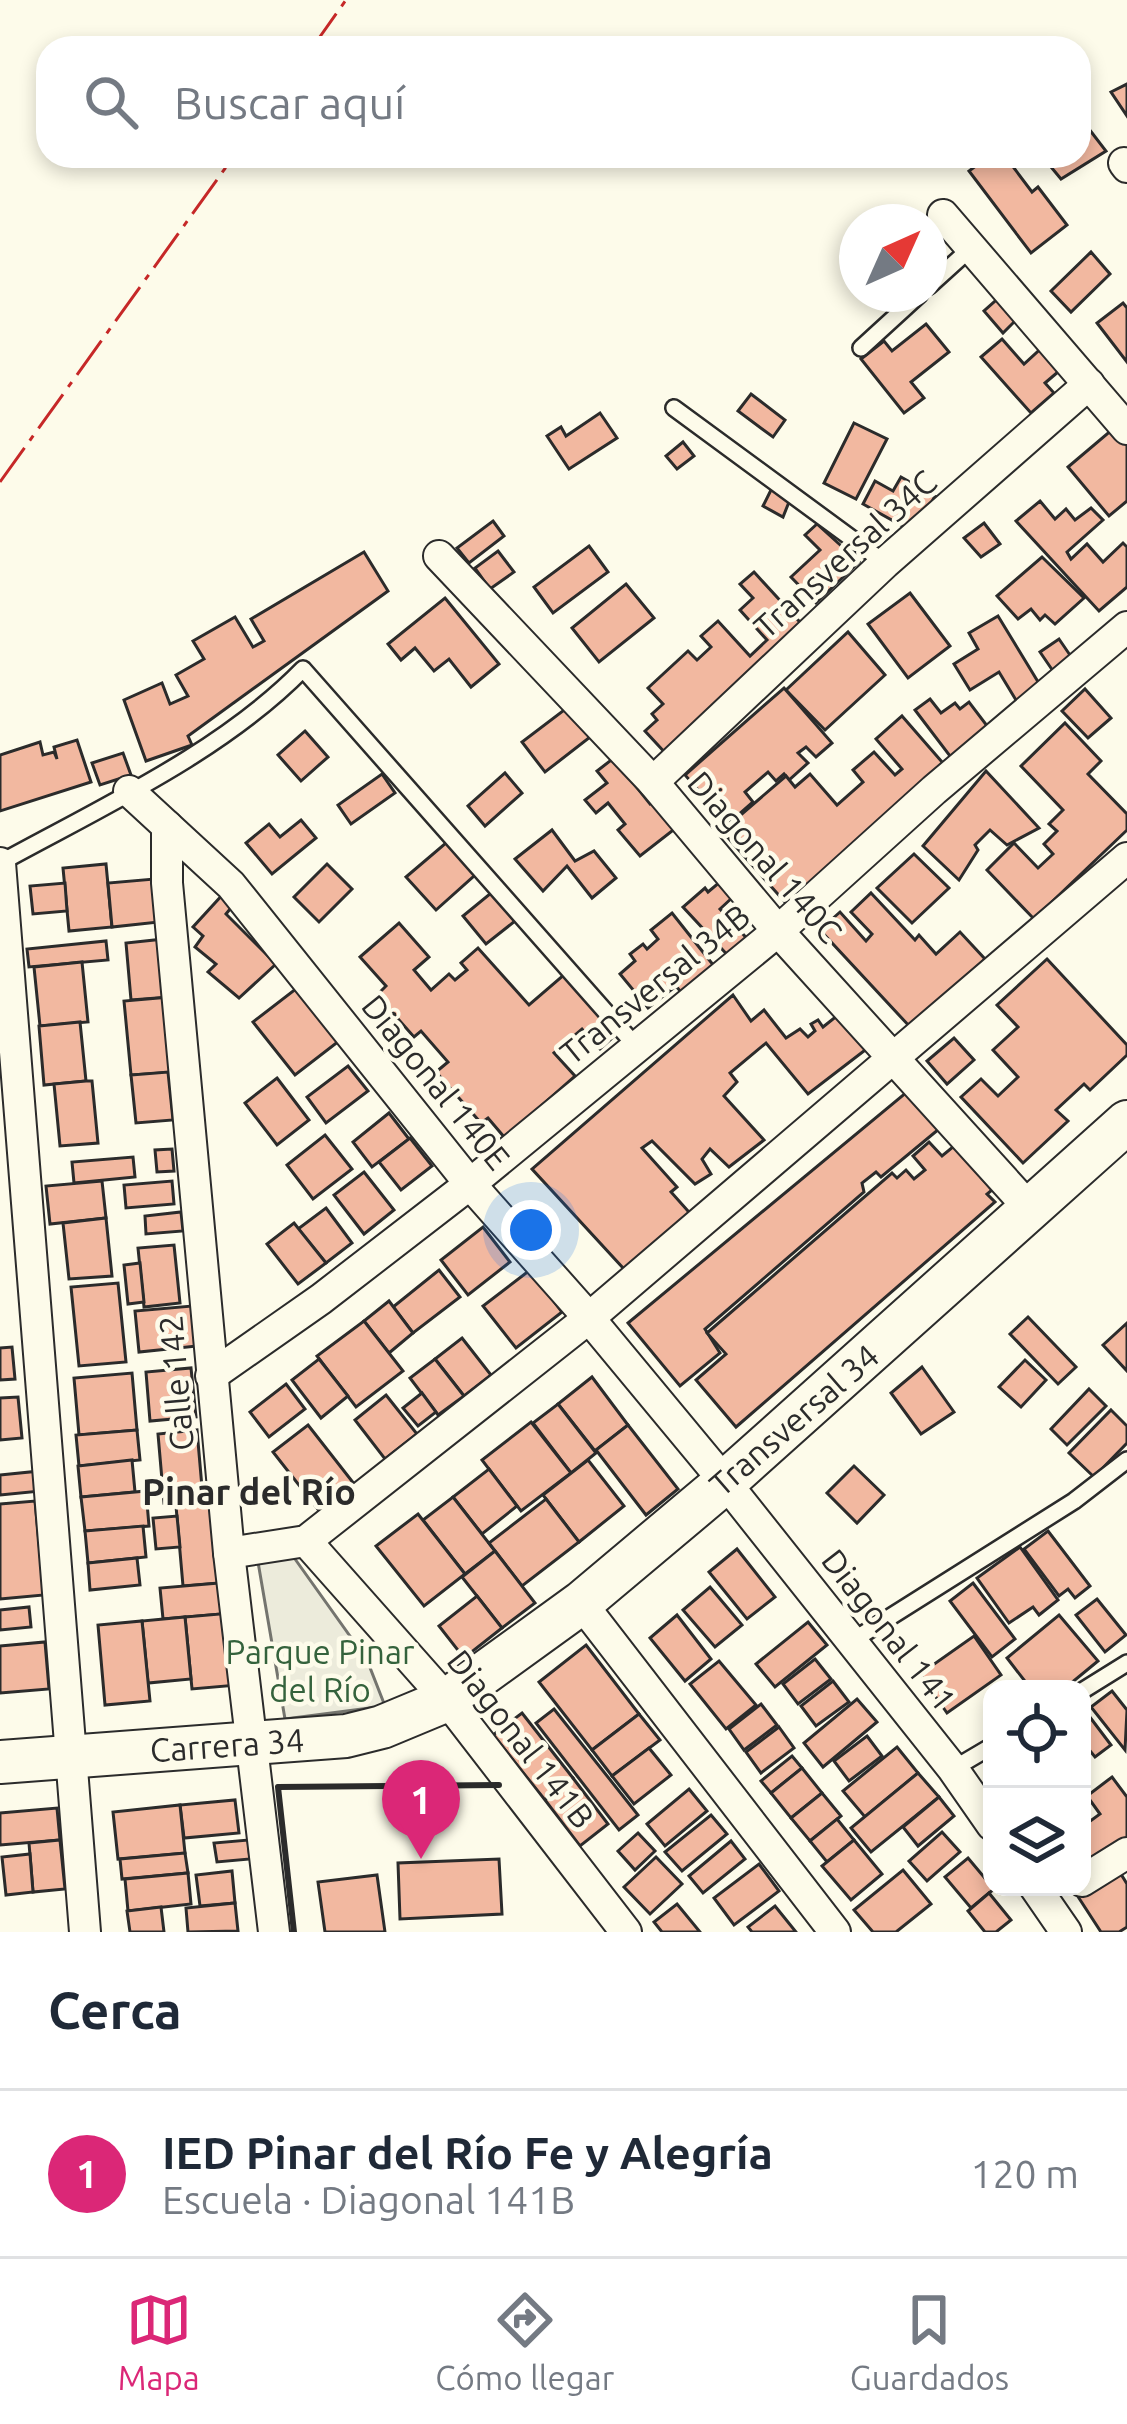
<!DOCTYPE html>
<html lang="es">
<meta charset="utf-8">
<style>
body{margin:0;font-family:Ubuntu,sans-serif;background:#f2f2f3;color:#1f2937}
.controls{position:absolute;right:36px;bottom:36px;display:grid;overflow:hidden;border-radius:24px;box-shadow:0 6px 18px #0003}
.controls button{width:108px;height:108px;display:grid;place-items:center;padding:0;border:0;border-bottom:3px solid #e0e1e3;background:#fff;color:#1f2937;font:60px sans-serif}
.compass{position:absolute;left:839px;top:204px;width:108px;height:108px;border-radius:50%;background:#fff;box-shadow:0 6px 18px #0003;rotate:45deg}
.you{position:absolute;left:531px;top:1230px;width:42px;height:42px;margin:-30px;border:9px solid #fff;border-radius:50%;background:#1a73e8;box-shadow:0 0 0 18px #1a73e833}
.badge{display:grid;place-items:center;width:78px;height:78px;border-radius:50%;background:#db2777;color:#fff;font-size:39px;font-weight:700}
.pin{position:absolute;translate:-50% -99px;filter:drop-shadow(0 3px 6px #0008)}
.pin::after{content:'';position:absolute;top:63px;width:42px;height:36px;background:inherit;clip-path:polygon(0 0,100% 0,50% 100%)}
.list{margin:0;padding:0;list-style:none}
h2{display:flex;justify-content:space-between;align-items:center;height:156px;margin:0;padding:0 48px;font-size:51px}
h2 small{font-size:39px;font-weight:400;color:#747a83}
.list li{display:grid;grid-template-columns:78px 1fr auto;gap:36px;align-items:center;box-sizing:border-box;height:168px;padding:0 48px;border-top:3px solid #e0e1e3}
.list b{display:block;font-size:45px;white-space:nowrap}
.list p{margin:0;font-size:39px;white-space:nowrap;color:#747a83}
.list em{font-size:39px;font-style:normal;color:#747a83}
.icon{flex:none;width:66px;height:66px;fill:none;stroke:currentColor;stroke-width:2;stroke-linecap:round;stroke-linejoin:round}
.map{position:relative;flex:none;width:1127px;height:1932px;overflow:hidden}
.search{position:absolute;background:#fff;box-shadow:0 6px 18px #0003;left:36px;right:36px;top:36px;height:132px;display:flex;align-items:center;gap:30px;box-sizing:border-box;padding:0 42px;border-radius:36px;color:#747a83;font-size:45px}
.sheet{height:324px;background:#fff}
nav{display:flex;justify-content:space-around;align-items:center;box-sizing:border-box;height:168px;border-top:3px solid #e0e1e3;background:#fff;font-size:33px;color:#747a83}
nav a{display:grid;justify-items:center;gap:6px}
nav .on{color:#db2777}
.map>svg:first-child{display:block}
.green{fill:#ecebdb;stroke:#74746e;stroke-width:3}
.building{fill:#f2b8a0;stroke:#2b2b2b;stroke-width:3}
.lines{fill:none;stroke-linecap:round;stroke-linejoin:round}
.lane-casing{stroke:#2b2b2b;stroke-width:20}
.street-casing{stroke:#2b2b2b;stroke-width:34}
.secondary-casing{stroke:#2b2b2b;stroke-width:46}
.lane{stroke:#fdfbea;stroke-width:15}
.street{stroke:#fdfbea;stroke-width:30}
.secondary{stroke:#fdfbea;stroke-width:42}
.wall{stroke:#2b2b2b;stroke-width:6}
.power{stroke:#c62828;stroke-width:3;stroke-dasharray:42 9 6 9;stroke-linecap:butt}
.labels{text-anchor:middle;stroke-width:9;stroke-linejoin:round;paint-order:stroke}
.street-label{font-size:33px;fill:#2b2b2b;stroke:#fdfbea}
.park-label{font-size:33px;fill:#34623c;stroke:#fdfbea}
.neighbourhood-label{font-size:36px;font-weight:bold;fill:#2b2b2b;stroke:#fdfbea}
</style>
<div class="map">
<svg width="1127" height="1932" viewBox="0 0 1127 1932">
<rect width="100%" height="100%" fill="#fdfbea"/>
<polygon class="green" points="290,1552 367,1660 385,1706 285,1719 258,1562"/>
<g class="building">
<polygon points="1127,84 1127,116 1111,92"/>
<polygon points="1089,129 1106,151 1061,179 1046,161 1052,156 1079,156 1079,136"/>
<polygon points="989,156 1005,156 1032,192 1038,187 1067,225 1031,253 969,171"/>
<polygon points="929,238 949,260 929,277"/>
<polygon points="1091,252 1110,274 1071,312 1051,291"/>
<polygon points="1002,295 1020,316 1003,333 984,311"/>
<polygon points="1123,303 1127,308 1127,362 1097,323"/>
<polygon points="926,324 949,352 911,382 924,398 904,413 861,359 884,341 892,351"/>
<polygon points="1002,339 1024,364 1046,344 1065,366 1045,383 1054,393 1031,413 981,357"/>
<polygon points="751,394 785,420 773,437 738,411"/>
<polygon points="600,413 617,438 569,469 547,436 561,427 566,436"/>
<polygon points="854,423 887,439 856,499 824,483"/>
<polygon points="1114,428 1127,443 1127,501 1109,516 1068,467"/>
<polygon points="683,442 694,456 677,469 666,456"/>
<polygon points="901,477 935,496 915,533 863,504 875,481 893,491"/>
<polygon points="773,486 791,497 783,517 763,506"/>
<polygon points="1040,501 1055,519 1066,509 1075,520 1091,508 1103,520 1067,552 1071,559 1087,544 1103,562 1123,543 1127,547 1127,587 1099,611 1016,521"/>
<polygon points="493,521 504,536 469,563 457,548"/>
<polygon points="984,523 1000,544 981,557 964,538"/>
<polygon points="817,524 859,562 816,603 791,577 820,550 805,535"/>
<polygon points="589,546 608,572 553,613 534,587"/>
<polygon points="498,551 514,572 490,589 475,568"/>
<polygon points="364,552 388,591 188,736 192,745 146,761 124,700 162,683 170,704 188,696 176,675 204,659 193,641 235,617 253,647 264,641 251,619"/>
<polygon points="1042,557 1084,598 1055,624 1045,615 1040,620 1031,609 1018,619 997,596"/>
<polygon points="754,572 808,631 669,757 645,731 657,720 652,714 663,704 648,688 688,651 697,660 711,647 701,636 718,621 750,656 767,640 740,610 753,598 740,584"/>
<polygon points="626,584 654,618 599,662 572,628"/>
<polygon points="910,593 950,646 908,678 868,624"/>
<polygon points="445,598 499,664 471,687 449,659 434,671 415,648 401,660 388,644"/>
<polygon points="998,616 1043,690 1019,705 999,672 970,690 954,664 978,649 969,633"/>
<polygon points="848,632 885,675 825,730 786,690"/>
<polygon points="1059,639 1072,658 1053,671 1040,652"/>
<polygon points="784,688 832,743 816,757 806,747 798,753 808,763 789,780 784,774 776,781 768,772 745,792 753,802 728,824 685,775"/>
<polygon points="1085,689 1111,718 1088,738 1062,711"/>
<polygon points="930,699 941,713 955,703 960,709 969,702 991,731 953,760 915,710"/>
<polygon points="572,704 594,734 545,772 522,742"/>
<polygon points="902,716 949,770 792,910 722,831 786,776 795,787 810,774 837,805 863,782 853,770 874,752 895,775 902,769 876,739"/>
<polygon points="1065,723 1101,761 1088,774 1127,814 1127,830 1034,919 987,870 1014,843 1038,868 1053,854 1044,844 1057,831 1049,824 1063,810 1021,766"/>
<polygon points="305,731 328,757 301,781 278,755"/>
<polygon points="77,740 91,782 0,811 0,755 40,742 43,755 54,752 57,759 54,747"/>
<polygon points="123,753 131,775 100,785 92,763"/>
<polygon points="619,754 630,779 650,804 659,797 681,824 640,856 618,830 625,824 608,803 596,813 585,800 607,783 597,771"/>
<polygon points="986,771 1039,828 1007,845 990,830 975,845 978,850 959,880 923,846"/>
<polygon points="505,773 522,793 485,826 468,806"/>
<polygon points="382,774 395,793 351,824 338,805"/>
<polygon points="301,820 316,838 272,874 246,843 269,824 280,837"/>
<polygon points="552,830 575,861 594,851 616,878 592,898 567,866 543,891 515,859"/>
<polygon points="447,842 475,875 436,910 406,877"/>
<polygon points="914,854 949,888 912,923 877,888"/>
<polygon points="106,864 112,927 69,931 63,868"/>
<polygon points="327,864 352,889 319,922 294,897"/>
<polygon points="154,879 159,922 112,927 108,883"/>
<polygon points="721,881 734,896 720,909 752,944 733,961 683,907 705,888 708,892"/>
<polygon points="65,883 67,911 33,914 30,886"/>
<polygon points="225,892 235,903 226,914 276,964 239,998 208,972 216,964 195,947 203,936 193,927"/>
<polygon points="491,893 515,921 486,944 463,916"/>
<polygon points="871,893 915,940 919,935 936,954 960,932 985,959 911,1028 820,930 840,912 866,941 872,934 851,912"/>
<polygon points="672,913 718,971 685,997 676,986 648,1008 620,974 635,961 630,954 643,944 647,949 658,939 651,930"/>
<polygon points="399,923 429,957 414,970 431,990 449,974 455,980 467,970 461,963 478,948 529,1005 566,973 619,1032 600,1049 582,1029 554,1053 575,1076 505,1138 488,1118 481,1123 436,1072 448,1062 421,1031 414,1037 377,995 386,986 360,957"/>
<polygon points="164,939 170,997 131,1000 126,943"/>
<polygon points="106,941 108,960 29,967 27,949"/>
<polygon points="1047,959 1127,1045 1127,1055 1090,1090 1084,1084 1056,1110 1068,1121 1023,1163 961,1097 981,1079 998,1096 1018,1077 993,1050 1018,1027 997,1005"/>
<polygon points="82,962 88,1022 40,1026 34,967"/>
<polygon points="297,988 339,1041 295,1075 253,1022"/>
<polygon points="733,995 751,1021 764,1010 786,1038 800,1029 808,1037 815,1031 811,1024 818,1020 823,1027 843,1011 873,1044 808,1094 766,1043 730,1073 737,1082 724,1096 764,1140 729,1167 710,1149 702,1159 711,1174 695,1184 652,1141 642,1148 677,1187 671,1192 696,1220 624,1269 532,1169"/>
<polygon points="170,997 177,1072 131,1075 124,1001"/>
<polygon points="80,1022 86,1081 44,1085 39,1026"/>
<polygon points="954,1038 974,1060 947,1084 927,1061"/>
<polygon points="348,1066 368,1091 326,1123 307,1097"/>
<polygon points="168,1072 173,1120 136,1123 131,1075"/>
<polygon points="277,1078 309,1120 277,1145 245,1103"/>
<polygon points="86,1081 92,1081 98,1143 60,1146 54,1084"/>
<polygon points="908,1091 939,1129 881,1177 876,1172 862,1183 864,1192 705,1329 720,1353 680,1386 628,1323"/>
<polygon points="389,1113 409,1139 372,1167 353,1142"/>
<polygon points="325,1135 352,1169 313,1199 287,1165"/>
<polygon points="410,1138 432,1166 401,1190 379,1162"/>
<polygon points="929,1142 942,1156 954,1146 992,1190 987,1194 995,1202 736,1427 696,1380 726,1354 707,1333 892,1173 897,1178 906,1170 914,1179 925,1170 913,1156"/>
<polygon points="172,1149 174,1171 157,1172 155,1150"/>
<polygon points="133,1157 135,1177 74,1183 72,1162"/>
<polygon points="364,1172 394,1210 364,1234 334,1195"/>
<polygon points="102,1181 106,1218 50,1224 46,1186"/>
<polygon points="172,1181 174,1204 126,1208 124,1185"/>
<polygon points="326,1208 352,1243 326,1263 298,1229"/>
<polygon points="181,1212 183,1231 146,1234 145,1216"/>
<polygon points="106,1218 112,1276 69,1279 63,1223"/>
<polygon points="294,1223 326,1263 298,1284 267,1244"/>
<polygon points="483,1227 510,1262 468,1295 441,1260"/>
<polygon points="174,1245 180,1303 144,1307 138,1248"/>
<polygon points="140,1263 144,1302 128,1304 124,1265"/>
<polygon points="439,1270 460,1297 413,1333 393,1307"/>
<polygon points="530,1270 562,1312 516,1348 483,1306"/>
<polygon points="118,1283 126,1362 79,1366 71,1287"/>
<polygon points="389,1301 413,1333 389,1353 364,1321"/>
<polygon points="203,1305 207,1345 139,1352 135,1311"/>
<polygon points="1028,1317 1076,1367 1058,1384 1010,1334"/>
<polygon points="364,1321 403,1371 356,1407 317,1356"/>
<polygon points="1127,1323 1127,1371 1103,1345"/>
<polygon points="462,1338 491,1375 464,1396 435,1359"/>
<polygon points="12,1347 15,1379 0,1380 0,1348"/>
<polygon points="319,1359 348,1396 321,1418 292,1380"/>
<polygon points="435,1359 464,1396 438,1415 410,1378"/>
<polygon points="1025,1360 1046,1380 1021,1407 999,1387"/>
<polygon points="922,1367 954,1412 921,1434 891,1393"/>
<polygon points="191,1368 196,1417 150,1421 146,1372"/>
<polygon points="132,1373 137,1430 79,1435 74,1378"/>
<polygon points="592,1377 628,1425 595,1451 558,1404"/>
<polygon points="286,1384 305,1409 269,1437 250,1412"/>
<polygon points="1089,1389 1106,1406 1067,1445 1051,1429"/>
<polygon points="422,1393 436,1412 418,1426 403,1408"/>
<polygon points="386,1395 417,1434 385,1459 355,1420"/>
<polygon points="18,1397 22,1438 0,1440 0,1398"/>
<polygon points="558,1404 596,1453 571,1473 533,1423"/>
<polygon points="1111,1410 1127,1426 1127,1443 1094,1477 1069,1453"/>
<polygon points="531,1422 571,1473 521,1511 482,1460"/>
<polygon points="308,1425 355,1485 320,1512 273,1452"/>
<polygon points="628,1425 678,1489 646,1515 596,1450"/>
<polygon points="137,1430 140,1460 79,1466 76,1435"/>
<polygon points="197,1430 203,1499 164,1503 158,1434"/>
<polygon points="132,1460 135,1492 81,1497 78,1466"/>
<polygon points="588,1460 624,1506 579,1542 543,1495"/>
<polygon points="854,1466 884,1495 857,1523 827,1493"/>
<polygon points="489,1469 517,1506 482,1534 453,1497"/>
<polygon points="40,1471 41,1491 0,1495 0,1475"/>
<polygon points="146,1491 149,1526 85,1531 81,1497"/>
<polygon points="453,1497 495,1551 465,1574 423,1520"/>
<polygon points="546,1499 579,1542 522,1586 489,1543"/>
<polygon points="35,1501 44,1595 0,1599 0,1504"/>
<polygon points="212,1503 219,1583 183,1586 176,1506"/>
<polygon points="418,1514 465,1574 424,1606 376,1546"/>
<polygon points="177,1516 180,1547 156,1549 153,1518"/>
<polygon points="143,1526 146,1557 88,1563 85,1531"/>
<polygon points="1048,1531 1090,1586 1075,1598 1068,1589 1059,1596 1024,1549"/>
<polygon points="1020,1547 1058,1600 1039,1615 1033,1607 1009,1623 977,1578"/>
<polygon points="737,1549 775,1597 747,1619 709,1572"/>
<polygon points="495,1551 535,1603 502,1628 462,1577"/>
<polygon points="137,1558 140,1585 90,1590 88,1563"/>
<polygon points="219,1583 222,1614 163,1619 160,1588"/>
<polygon points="973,1583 1015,1639 992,1657 950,1601"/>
<polygon points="710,1587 742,1625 715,1647 683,1610"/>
<polygon points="477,1596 502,1628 464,1658 439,1626"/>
<polygon points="1097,1599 1126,1635 1105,1652 1076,1615"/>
<polygon points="29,1607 31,1627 0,1630 0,1610"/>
<polygon points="231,1613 238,1685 192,1689 185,1617"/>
<polygon points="677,1615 711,1659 685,1681 650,1638"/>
<polygon points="1059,1615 1098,1661 1064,1689 1031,1689 1007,1658"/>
<polygon points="185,1617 191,1679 148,1683 142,1621"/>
<polygon points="142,1621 150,1701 105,1705 98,1625"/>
<polygon points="808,1622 827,1645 775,1687 756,1664"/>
<polygon points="974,1636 1001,1675 947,1713 920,1674"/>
<polygon points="45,1642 49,1689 0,1693 0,1646"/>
<polygon points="586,1645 639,1714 592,1750 539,1682"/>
<polygon points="815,1659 831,1679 798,1704 783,1684"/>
<polygon points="719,1661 756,1705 726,1729 690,1684"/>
<polygon points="833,1681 849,1702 816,1726 801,1706"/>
<polygon points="1112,1691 1127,1710 1125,1750 1091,1707"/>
<polygon points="857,1699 877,1722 823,1767 804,1743"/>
<polygon points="761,1704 777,1725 744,1750 729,1729"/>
<polygon points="1083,1708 1111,1745 1095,1757 1082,1741"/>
<polygon points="554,1709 638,1815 619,1830 536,1723"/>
<polygon points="522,1713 573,1778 545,1800 493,1735"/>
<polygon points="639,1714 660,1740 612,1776 592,1750"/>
<polygon points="779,1727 794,1748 761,1773 746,1752"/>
<polygon points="867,1736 882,1756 849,1781 834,1761"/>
<polygon points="897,1747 918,1773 865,1817 843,1791"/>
<polygon points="649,1748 671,1775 634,1804 612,1776"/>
<polygon points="792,1756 802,1768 771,1793 761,1781"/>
<polygon points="802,1768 822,1793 791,1818 771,1793"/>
<polygon points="918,1773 939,1797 871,1852 851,1828"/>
<polygon points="1112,1777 1127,1797 1127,1846 1082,1878 1082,1827 1100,1814 1087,1796"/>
<polygon points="573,1778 608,1824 580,1846 545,1800"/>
<polygon points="689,1789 707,1811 665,1846 647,1824"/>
<polygon points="822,1793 841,1816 810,1841 791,1818"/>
<polygon points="939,1797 954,1816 918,1846 903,1827"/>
<polygon points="235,1800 239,1833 184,1838 180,1805"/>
<polygon points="180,1805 185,1853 118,1859 113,1812"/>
<polygon points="57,1808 60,1840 0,1845 0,1813"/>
<polygon points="711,1815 727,1834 682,1871 665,1852"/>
<polygon points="837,1819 854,1840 827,1862 810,1841"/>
<polygon points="942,1832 960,1852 927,1881 909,1861"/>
<polygon points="638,1833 655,1851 635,1870 618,1851"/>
<polygon points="60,1840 65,1889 33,1892 29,1843"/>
<polygon points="248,1840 250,1859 217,1862 214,1843"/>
<polygon points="854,1840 882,1874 851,1900 822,1866"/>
<polygon points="731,1841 745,1859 703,1893 689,1876"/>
<polygon points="185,1853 188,1873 122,1879 120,1859"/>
<polygon points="30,1854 33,1892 6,1895 2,1857"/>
<polygon points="656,1857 682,1884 650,1914 624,1887"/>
<polygon points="968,1858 994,1889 971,1908 945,1877"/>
<polygon points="499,1859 502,1914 400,1919 398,1863"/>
<polygon points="759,1864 779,1891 734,1925 714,1898"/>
<polygon points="1116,1866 1127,1884 1127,1927 1119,1932 1101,1932 1075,1892"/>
<polygon points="903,1870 931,1904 896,1932 873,1932 854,1910"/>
<polygon points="232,1871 235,1903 200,1906 196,1875"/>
<polygon points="188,1873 191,1904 128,1911 125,1879"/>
<polygon points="377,1875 385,1932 325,1932 318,1882"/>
<polygon points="989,1893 1011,1920 996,1932 985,1932 968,1911"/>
<polygon points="235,1903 238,1931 188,1932 186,1908"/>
<polygon points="677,1904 700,1932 662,1932 654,1922"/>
<polygon points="775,1906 796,1932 752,1932 748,1927"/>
<polygon points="161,1907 164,1932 130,1932 127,1911"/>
</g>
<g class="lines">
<g class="lane-casing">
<g id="lane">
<polyline points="929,286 972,247"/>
<polyline points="861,348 920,294"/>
<polyline points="674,408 885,563"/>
<path d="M0 863C100 808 222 752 303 669L635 1045"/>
<polyline points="852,1641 1074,1501 1127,1460"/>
<polyline points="1082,1691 1127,1663"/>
<polyline points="953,1769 992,1746"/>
</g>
</g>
<g class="street-casing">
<g id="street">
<polyline points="1124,163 1127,167"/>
<polyline points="943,215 1127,429"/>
<polyline points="439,556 653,782 778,931 1031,1210"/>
<polyline points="653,782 885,563 1089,384"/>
<polyline points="129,791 231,885 470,1184 589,1318 725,1482 953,1769 992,1825"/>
<polyline points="167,826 167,883 229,1553 274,1932"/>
<polyline points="0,863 85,1932"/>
<polyline points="211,1376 321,1299 470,1184 778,931 934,790 1127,627"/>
<polyline points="306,1541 447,1700 626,1932"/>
<polyline points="229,1553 306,1541 589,1318 1127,858"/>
<polyline points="581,1603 835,1932"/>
<polyline points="1082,1881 1127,1853"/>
<polyline points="1035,1887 1066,1932"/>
</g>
</g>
<g class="secondary-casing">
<polyline id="secondary" points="0,1762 346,1736 382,1727 447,1700 581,1603 725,1482 1127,1122"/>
</g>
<use href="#lane" class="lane"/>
<use href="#street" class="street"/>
<use href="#secondary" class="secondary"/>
<polyline class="wall" points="294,1932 278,1787 499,1785"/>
<g class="power">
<polyline points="312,48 346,0"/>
<polyline points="0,482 234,156"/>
</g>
</g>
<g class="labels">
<g class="street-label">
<text transform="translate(845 554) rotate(-42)" y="12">Transversal 34C</text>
<text transform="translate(765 857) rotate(49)" y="12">Diagonal 140C</text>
<text transform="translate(655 984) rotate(-39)" y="12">Transversal 34B</text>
<text transform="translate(436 1082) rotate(51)" y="12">Diagonal 140E</text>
<text transform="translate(176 1383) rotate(-95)" y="12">Calle 142</text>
<text transform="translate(794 1420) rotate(-41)" y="12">Transversal 34</text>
<text transform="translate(889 1630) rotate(52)" y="12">Diagonal 141</text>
<text transform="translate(521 1739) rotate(52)" y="12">Diagonal 141B</text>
<text transform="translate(227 1745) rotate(-4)" y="12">Carrera 34</text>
</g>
<g class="park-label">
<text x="320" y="1664">Parque Pinar<tspan x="320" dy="38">del Río</tspan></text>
</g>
<g class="neighbourhood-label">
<text x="249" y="1505">Pinar del Río</text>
</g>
</g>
</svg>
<div class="controls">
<button><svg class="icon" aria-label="locate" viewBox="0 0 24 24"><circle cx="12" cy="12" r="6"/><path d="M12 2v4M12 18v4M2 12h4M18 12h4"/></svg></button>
<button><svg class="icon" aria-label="layers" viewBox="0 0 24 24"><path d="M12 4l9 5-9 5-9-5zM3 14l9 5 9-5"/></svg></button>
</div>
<svg class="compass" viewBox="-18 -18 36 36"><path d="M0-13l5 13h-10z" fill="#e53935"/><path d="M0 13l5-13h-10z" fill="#747a83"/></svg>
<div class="you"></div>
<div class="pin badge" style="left:421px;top:1859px">1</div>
<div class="search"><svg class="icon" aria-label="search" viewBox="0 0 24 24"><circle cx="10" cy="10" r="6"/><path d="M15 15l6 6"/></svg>Buscar aquí</div>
</div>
<section class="sheet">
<h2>Cerca<small></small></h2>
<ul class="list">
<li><span class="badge">1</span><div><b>IED Pinar del Río Fe y Alegría</b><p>Escuela · Diagonal 141B</p></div><em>120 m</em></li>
</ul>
</section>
<nav>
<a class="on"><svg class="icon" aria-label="map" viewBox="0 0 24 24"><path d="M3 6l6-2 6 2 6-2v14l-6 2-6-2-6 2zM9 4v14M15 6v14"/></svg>Mapa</a>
<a><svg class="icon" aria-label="directions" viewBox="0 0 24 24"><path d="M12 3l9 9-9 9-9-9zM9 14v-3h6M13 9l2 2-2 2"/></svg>Cómo llegar</a>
<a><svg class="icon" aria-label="saved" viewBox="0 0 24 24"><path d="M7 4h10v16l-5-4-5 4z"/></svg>Guardados</a>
</nav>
